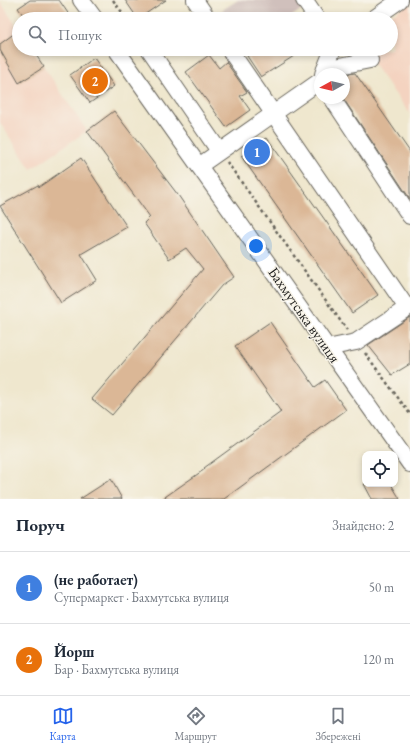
<!DOCTYPE html>
<html lang="uk">
<meta charset="utf-8">
<style>
body{margin:0;font-family:"EB Garamond",serif;background:#f6f6f7;color:#1f2937}
.controls{position:absolute;right:12px;bottom:12px;display:grid;overflow:hidden;border-radius:8px;box-shadow:0 2px 6px #0003}
.controls button{width:36px;height:36px;display:grid;place-items:center;padding:0;border:0;border-bottom:1px solid #e0e1e3;background:#fff;color:#1f2937;font:20px sans-serif}
.compass{position:absolute;left:314px;top:68px;width:36px;height:36px;border-radius:50%;background:#fff;box-shadow:0 2px 6px #0003;rotate:262deg}
.you{position:absolute;left:256px;top:246px;width:14px;height:14px;margin:-10px;border:3px solid #fff;border-radius:50%;background:#1a73e8;box-shadow:0 0 0 6px #1a73e833}
.badge{display:grid;place-items:center;width:26px;height:26px;border-radius:50%;background:#2563eb;color:#fff;font-size:13px;font-weight:700}
.pin{position:absolute;translate:-50% -50%;border:2px solid #fff;box-shadow:0 1px 4px #0006}
.list{margin:0;padding:0;list-style:none}
h2{display:flex;justify-content:space-between;align-items:center;height:52px;margin:0;padding:0 16px;font-size:17px}
h2 small{font-size:13px;font-weight:400;color:#747a83}
.list li{display:grid;grid-template-columns:26px 1fr auto;gap:12px;align-items:center;box-sizing:border-box;height:72px;padding:0 16px;border-top:1px solid #e0e1e3}
.list b{display:block;font-size:15px;white-space:nowrap}
.list p{margin:0;font-size:13px;white-space:nowrap;color:#747a83}
.list em{font-size:13px;font-style:normal;color:#747a83}
.icon{flex:none;width:22px;height:22px;fill:none;stroke:currentColor;stroke-width:2;stroke-linecap:round;stroke-linejoin:round}
.map{position:relative;flex:none;width:410px;height:499px;overflow:hidden}
.search{position:absolute;background:#fff;box-shadow:0 2px 6px #0003;left:12px;right:12px;top:12px;height:44px;display:flex;align-items:center;gap:10px;box-sizing:border-box;padding:0 14px;border-radius:22px;color:#747a83;font-size:15px}
.sheet{height:196px;background:#fff}
nav{display:flex;justify-content:space-around;align-items:center;box-sizing:border-box;height:56px;border-top:1px solid #e0e1e3;background:#fff;font-size:11px;color:#747a83}
nav a{display:grid;justify-items:center;gap:2px}
nav .on{color:#2563eb}
.map>svg:first-child{display:block}
.built{fill:#f4d3c0}
.industrial{fill:#d0c0bc}
.building{fill:#dbb796}
.lines{fill:none;stroke-linecap:round;stroke-linejoin:round}
.minor-casing{stroke:#66635a;stroke-width:18}
.path{stroke:#66635a;stroke-width:2.5;stroke-dasharray:3 3;stroke-linecap:butt}
.minor{stroke:#fff;stroke-width:16}
.labels{text-anchor:middle;stroke-width:3;stroke-linejoin:round;paint-order:stroke}
.street-label{font-size:15px;fill:#1c1c1c;stroke:#f7f3e8}
</style>
<div class="map">
<svg width="410" height="499" viewBox="0 0 410 499">
<rect width="100%" height="100%" fill="#f7f3e8"/>
<filter id="ink" filterUnits="userSpaceOnUse"><feTurbulence type="fractalNoise" baseFrequency=".025" numOctaves="2"/><feDisplacementMap in="SourceGraphic" scale="8" xChannelSelector="R" yChannelSelector="G"/><feConvolveMatrix kernelMatrix="1 2 1 2 8 2 1 2 1" color-interpolation-filters="sRGB"/></filter>
<filter id="wash" filterUnits="userSpaceOnUse"><feTurbulence type="fractalNoise" baseFrequency=".012" numOctaves="4" result="noise"/><feDisplacementMap in="SourceGraphic" scale="16" xChannelSelector="R" yChannelSelector="G"/><feGaussianBlur stdDeviation="0.9" result="paint"/><feColorMatrix in="noise" values="0 0 0 0 0 0 0 0 0 0 0 0 0 0 0 0 0 1.4 0 .05"/><feComposite in="paint" operator="in"/></filter>
<g filter="url(#wash)">
<rect width="100%" height="100%" fill="#efe7ce"/>
<g class="built">
<polygon points="0,1 19,30 19,49 32,49 87,131 31,169 0,123"/>
<polygon points="410,2 410,114 362,49 391,49 391,19 386,19"/>
</g>
<polygon class="industrial" points="238,0 296,0 302,9 288,19 228,19 222,10"/>
<g id="blocks">
<g class="building">
<polygon points="30,0 59,0 72,19 26,19 18,8"/>
<polygon points="125,0 166,0 138,19"/>
<polygon points="19,30 19,49 32,49 44,67 19,83 0,50 0,44"/>
<polygon points="259,49 305,49 261,77 247,56"/>
<polygon points="209,55 219,68 226,62 247,92 240,96 250,110 226,127 186,72"/>
<polygon points="94,58 114,86 90,103 70,75"/>
<polygon points="355,73 410,152 410,199 343,98 344,77 348,74"/>
<polygon points="114,111 178,195 234,277 222,285 112,415 92,399 203,269 186,248 169,259 144,223 150,217 87,131"/>
<polygon points="267,138 378,295 352,313 241,156"/>
<polygon points="81,158 127,227 81,254 97,280 61,303 0,206 38,185 39,187"/>
<polygon points="410,317 410,364 392,375 368,345"/>
<polygon points="270,322 315,387 325,380 346,410 224,499 162,499 205,469 204,468 281,412 235,346"/>
<polygon points="111,479 122,499 80,499"/>
<polygon points="364,484 391,484 400,499 372,499"/>
</g>
</g>
</g>
<g filter="url(#ink)">
<use href="#blocks" fill-opacity="0" stroke="#66635a" stroke-width="1"/>
<g class="lines">
<g class="minor-casing">
<g id="minor">
<polyline points="81,0 95,19"/>
<polyline points="195,0 208,19"/>
<polyline points="304,0 317,19"/>
<polyline points="373,19 400,0"/>
<polyline points="116,49 410,464"/>
<polyline points="149,49 219,151"/>
<polyline points="229,49 407,308"/>
<polyline points="325,69 370,60"/>
<polyline points="323,74 333,49"/>
<polyline points="332,98 410,216"/>
<polyline points="199,166 320,81"/>
<polyline points="327,348 356,342 410,306"/>
</g>
</g>
<g class="path">
<polyline points="113,0 127,19"/>
<polyline points="227,162 347,330"/>
<polyline points="365,353 410,414"/>
</g>
<use href="#minor" class="minor"/>
</g>
</g>
<g class="labels">
<g class="street-label">
<text transform="translate(304 315) rotate(55)" y="5">Бахмутська вулиця</text>
</g>
</g>
</svg>
<div class="controls">
<button><svg class="icon" aria-label="locate" viewBox="0 0 24 24"><circle cx="12" cy="12" r="6"/><path d="M12 2v4M12 18v4M2 12h4M18 12h4"/></svg></button>
</div>
<svg class="compass" viewBox="-18 -18 36 36"><path d="M0-13l5 13h-10z" fill="#e53935"/><path d="M0 13l5-13h-10z" fill="#747a83"/></svg>
<div class="you"></div>
<div class="pin badge" style="left:257px;top:152px;background:#3f7fe0">1</div>
<div class="pin badge" style="left:95px;top:81px;background:#e8710a">2</div>
<div class="search"><svg class="icon" aria-label="search" viewBox="0 0 24 24"><circle cx="10" cy="10" r="6"/><path d="M15 15l6 6"/></svg>Пошук</div>
</div>
<section class="sheet">
<h2>Поруч<small>Знайдено: 2</small></h2>
<ul class="list">
<li><span class="badge" style="background:#3f7fe0">1</span><div><b>(не работает)</b><p>Супермаркет · Бахмутська вулиця</p></div><em>50 m</em></li>
<li><span class="badge" style="background:#e8710a">2</span><div><b>Йорш</b><p>Бар · Бахмутська вулиця</p></div><em>120 m</em></li>
</ul>
</section>
<nav>
<a class="on"><svg class="icon" aria-label="map" viewBox="0 0 24 24"><path d="M3 6l6-2 6 2 6-2v14l-6 2-6-2-6 2zM9 4v14M15 6v14"/></svg>Карта</a>
<a><svg class="icon" aria-label="directions" viewBox="0 0 24 24"><path d="M12 3l9 9-9 9-9-9zM9 14v-3h6M13 9l2 2-2 2"/></svg>Маршрут</a>
<a><svg class="icon" aria-label="saved" viewBox="0 0 24 24"><path d="M7 4h10v16l-5-4-5 4z"/></svg>Збережені</a>
</nav>
